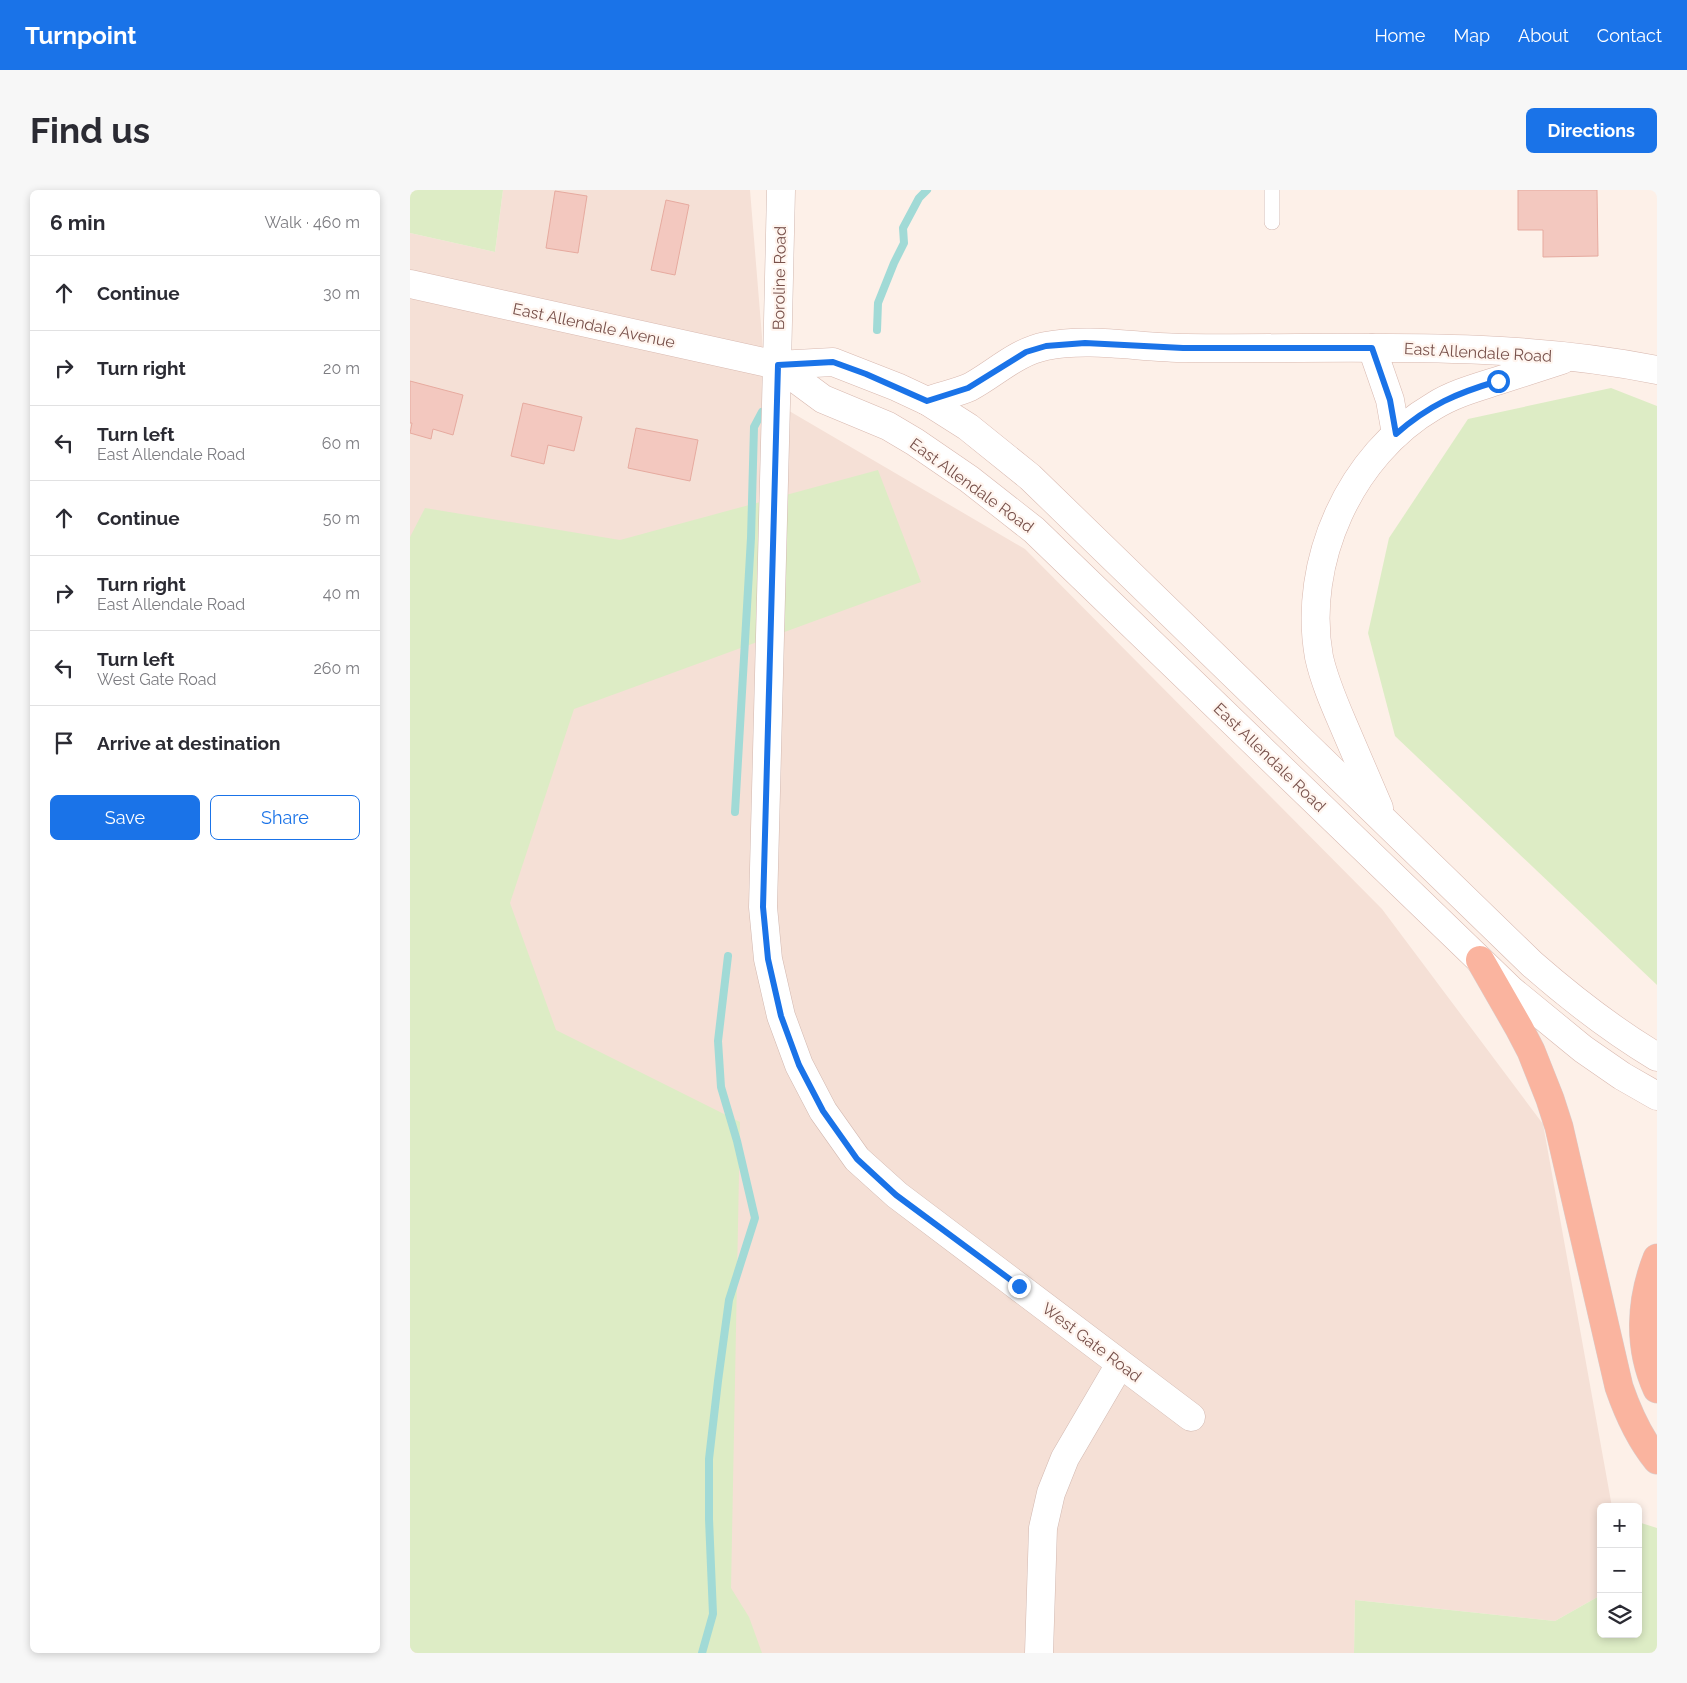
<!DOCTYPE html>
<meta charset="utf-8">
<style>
body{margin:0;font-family:Raleway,sans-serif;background:#f7f7f7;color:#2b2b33}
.controls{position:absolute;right:15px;bottom:15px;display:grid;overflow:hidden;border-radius:8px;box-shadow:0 2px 8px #0003}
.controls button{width:45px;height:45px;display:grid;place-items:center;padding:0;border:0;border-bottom:1px solid #e1e1e2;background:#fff;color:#2b2b33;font:25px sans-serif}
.stop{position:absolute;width:15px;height:15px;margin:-11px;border:4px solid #1a73e8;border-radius:50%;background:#fff}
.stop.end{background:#1a73e8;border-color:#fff;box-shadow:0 1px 5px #0008}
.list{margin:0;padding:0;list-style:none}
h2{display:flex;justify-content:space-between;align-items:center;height:65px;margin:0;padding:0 20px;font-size:21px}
h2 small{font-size:16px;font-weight:400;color:#7c7c81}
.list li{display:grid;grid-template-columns:32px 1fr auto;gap:15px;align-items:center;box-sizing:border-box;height:75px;padding:0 20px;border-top:1px solid #e1e1e2}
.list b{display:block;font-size:19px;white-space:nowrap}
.list p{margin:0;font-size:16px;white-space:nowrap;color:#7c7c81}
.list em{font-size:16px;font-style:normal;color:#7c7c81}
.actions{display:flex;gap:10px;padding:15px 20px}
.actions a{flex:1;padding:11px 0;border:1px solid #1a73e8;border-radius:8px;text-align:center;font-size:18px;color:#1a73e8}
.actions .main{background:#1a73e8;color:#fff}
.icon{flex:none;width:28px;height:28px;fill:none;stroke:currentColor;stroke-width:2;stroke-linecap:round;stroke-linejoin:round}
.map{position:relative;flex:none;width:1247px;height:1463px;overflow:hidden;border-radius:8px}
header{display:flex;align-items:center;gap:30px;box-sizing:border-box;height:70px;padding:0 25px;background:#1a73e8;color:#fff}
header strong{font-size:24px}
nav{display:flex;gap:28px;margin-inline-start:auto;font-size:18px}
.intro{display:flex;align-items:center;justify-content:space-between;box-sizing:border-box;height:120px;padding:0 30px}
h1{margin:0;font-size:35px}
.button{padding:12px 22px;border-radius:8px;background:#1a73e8;color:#fff;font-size:18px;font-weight:700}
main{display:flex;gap:30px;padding:0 30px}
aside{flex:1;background:#fff;border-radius:8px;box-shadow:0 2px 8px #0003}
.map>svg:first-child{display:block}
.residential{fill:#f5e0d6}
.green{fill:#ddecc5}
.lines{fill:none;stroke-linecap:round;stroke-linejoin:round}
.stream{stroke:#a1dad6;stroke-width:8}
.building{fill:#f3c8bf;stroke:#e6aa9f}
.service-casing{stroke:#d2b8b0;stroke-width:16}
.minor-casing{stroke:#d2b8b0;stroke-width:29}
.tertiary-casing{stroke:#d2b8b0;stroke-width:29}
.secondary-casing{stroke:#d8b8af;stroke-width:29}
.trunk-casing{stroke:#d9cecd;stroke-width:29}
.service{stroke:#fff;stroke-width:15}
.minor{stroke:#fff;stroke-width:28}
.tertiary{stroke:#fff;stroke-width:28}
.secondary{stroke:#fff;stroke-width:28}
.trunk{stroke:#fab49f;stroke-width:28}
.route{stroke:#1a73e8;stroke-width:6}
.labels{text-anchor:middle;stroke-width:4.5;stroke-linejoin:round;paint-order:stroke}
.street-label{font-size:16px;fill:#78514b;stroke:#fff5ef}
</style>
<header>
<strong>Turnpoint</strong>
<nav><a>Home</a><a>Map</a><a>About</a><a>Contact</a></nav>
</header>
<div class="intro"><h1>Find us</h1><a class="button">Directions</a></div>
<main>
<aside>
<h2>6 min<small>Walk · 460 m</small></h2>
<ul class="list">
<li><svg class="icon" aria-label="ahead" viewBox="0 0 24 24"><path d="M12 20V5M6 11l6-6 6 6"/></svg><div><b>Continue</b></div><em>30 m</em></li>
<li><svg class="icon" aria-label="right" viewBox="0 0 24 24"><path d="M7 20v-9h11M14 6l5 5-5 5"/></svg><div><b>Turn right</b></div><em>20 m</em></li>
<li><svg class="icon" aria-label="left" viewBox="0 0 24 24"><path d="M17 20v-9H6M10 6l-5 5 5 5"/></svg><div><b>Turn left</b><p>East Allendale Road</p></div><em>60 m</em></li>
<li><svg class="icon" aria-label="ahead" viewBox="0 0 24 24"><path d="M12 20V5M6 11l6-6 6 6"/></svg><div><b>Continue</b></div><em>50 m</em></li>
<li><svg class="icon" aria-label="right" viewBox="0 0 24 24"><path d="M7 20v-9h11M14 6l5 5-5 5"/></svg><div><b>Turn right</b><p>East Allendale Road</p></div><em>40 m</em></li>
<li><svg class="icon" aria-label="left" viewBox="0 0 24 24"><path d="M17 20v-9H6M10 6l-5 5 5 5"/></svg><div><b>Turn left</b><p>West Gate Road</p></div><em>260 m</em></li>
<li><svg class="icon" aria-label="arrive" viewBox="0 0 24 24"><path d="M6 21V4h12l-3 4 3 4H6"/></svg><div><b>Arrive at destination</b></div></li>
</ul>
<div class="actions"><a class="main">Save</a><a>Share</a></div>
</aside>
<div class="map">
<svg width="1247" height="1463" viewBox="0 0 1247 1463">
<rect width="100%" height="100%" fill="#fdf0e8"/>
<polygon class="residential" points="93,0 340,0 357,208 615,359 972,719 1133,934 1202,1317 1191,1317 1191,1405 1145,1431 945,1410 944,1463 0,1463 0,43 85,62"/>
<g class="green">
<polygon points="0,0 93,0 85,62 0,43"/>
<polygon points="1201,198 1247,216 1247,795 985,546 958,443 979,348 1058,229"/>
<polygon points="468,280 511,392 164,519 100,713 146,840 330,932 321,1398 339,1427 352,1463 0,1463 0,347 15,318 210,350"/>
<polygon points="1228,1332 1247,1338 1247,1463 944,1463 945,1410 1145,1431 1191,1405 1191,1444 1228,1444"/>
</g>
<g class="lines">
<g class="stream">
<polyline points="467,140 468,113 484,73 494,53 493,38 509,8 517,0"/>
<polyline points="325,622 341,348 344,237 352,222"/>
<polyline points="292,1463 303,1424 299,1329 299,1269 308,1191 319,1110 345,1028 327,951 311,897 308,851 318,766"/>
</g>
</g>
<g class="building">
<polygon points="1108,0 1187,0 1188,66 1133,67 1133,40 1108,40"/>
<polygon points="145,1 177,6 168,63 136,58"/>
<polygon points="256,10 279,15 265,85 241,80"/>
<polygon points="0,191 53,205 43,245 23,239 21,249 0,243 2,233 0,233"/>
<polygon points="113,213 172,227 164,261 138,255 134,274 101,266"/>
<polygon points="226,238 288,250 280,291 218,278"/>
</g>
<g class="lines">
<g class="service-casing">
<polyline id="service" points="862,0 862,32"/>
</g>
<g class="minor-casing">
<g id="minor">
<polyline points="367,175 353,717 358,769 371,826 389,875 413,921 447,969 487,1005 781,1227"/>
<polyline points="629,1463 633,1338 641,1303 655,1268 710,1174"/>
</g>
</g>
<g class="tertiary-casing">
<polyline id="tertiary" points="367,175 371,0"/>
</g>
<g class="secondary-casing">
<g id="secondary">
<path d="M0 94 367 175 423 172 487 197 517 211 558 237 620 287 1122 774C1162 809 1202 840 1247 867"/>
<polyline points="962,158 980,210 986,244"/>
<polyline points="367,175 413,209 478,236 505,252 559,289 624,340 1101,800 1173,859 1212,886 1247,906"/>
<path d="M517 211C530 206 547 203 560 197 586 183 606 162 636 156 681 147 730 158 776 158 933 160 1092 149 1247 180"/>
<path d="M969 618C957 590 945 562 933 534 924 513 914 490 909 467 892 372 940 265 1024 216 1043 204 1065 198 1087 191 1109 184 1130 177 1152 170"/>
</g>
</g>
<g class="trunk-casing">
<g id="trunk">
<path d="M1070 770 1109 838 1121 861 1140 909 1149 937 1209 1197C1218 1223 1229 1248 1247 1270"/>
<path d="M1247 1068C1230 1111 1228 1157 1247 1199"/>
</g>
</g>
<use href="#service" class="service"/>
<use href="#minor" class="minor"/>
<use href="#tertiary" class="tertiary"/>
<use href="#secondary" class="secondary"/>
<use href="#trunk" class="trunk"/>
</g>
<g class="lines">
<path class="route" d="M609 1096 486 1005 447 969 413 921 389 875 371 826 358 769 353 717 368 175 423 172 456 184 517 211 558 198 616 162 636 156 675 153 773 158H962L980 210 986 244C1019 215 1047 203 1088 191"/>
</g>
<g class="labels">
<g class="street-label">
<text transform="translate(369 88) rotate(-89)" y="6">Boroline Road</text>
<text transform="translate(184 135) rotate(12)" y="6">East Allendale Avenue</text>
<text transform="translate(1068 162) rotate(3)" y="6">East Allendale Road</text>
<text transform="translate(562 295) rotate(36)" y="6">East Allendale Road</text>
<text transform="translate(860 567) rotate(44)" y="6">East Allendale Road</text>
<text transform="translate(682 1152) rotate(37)" y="6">West Gate Road</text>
</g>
</g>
</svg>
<div class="controls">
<button>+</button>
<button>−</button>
<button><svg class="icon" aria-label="layers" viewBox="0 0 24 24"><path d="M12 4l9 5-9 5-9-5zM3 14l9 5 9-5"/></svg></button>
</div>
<div class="stop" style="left:1088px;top:191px"></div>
<div class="stop end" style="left:609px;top:1096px"></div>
</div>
</main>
